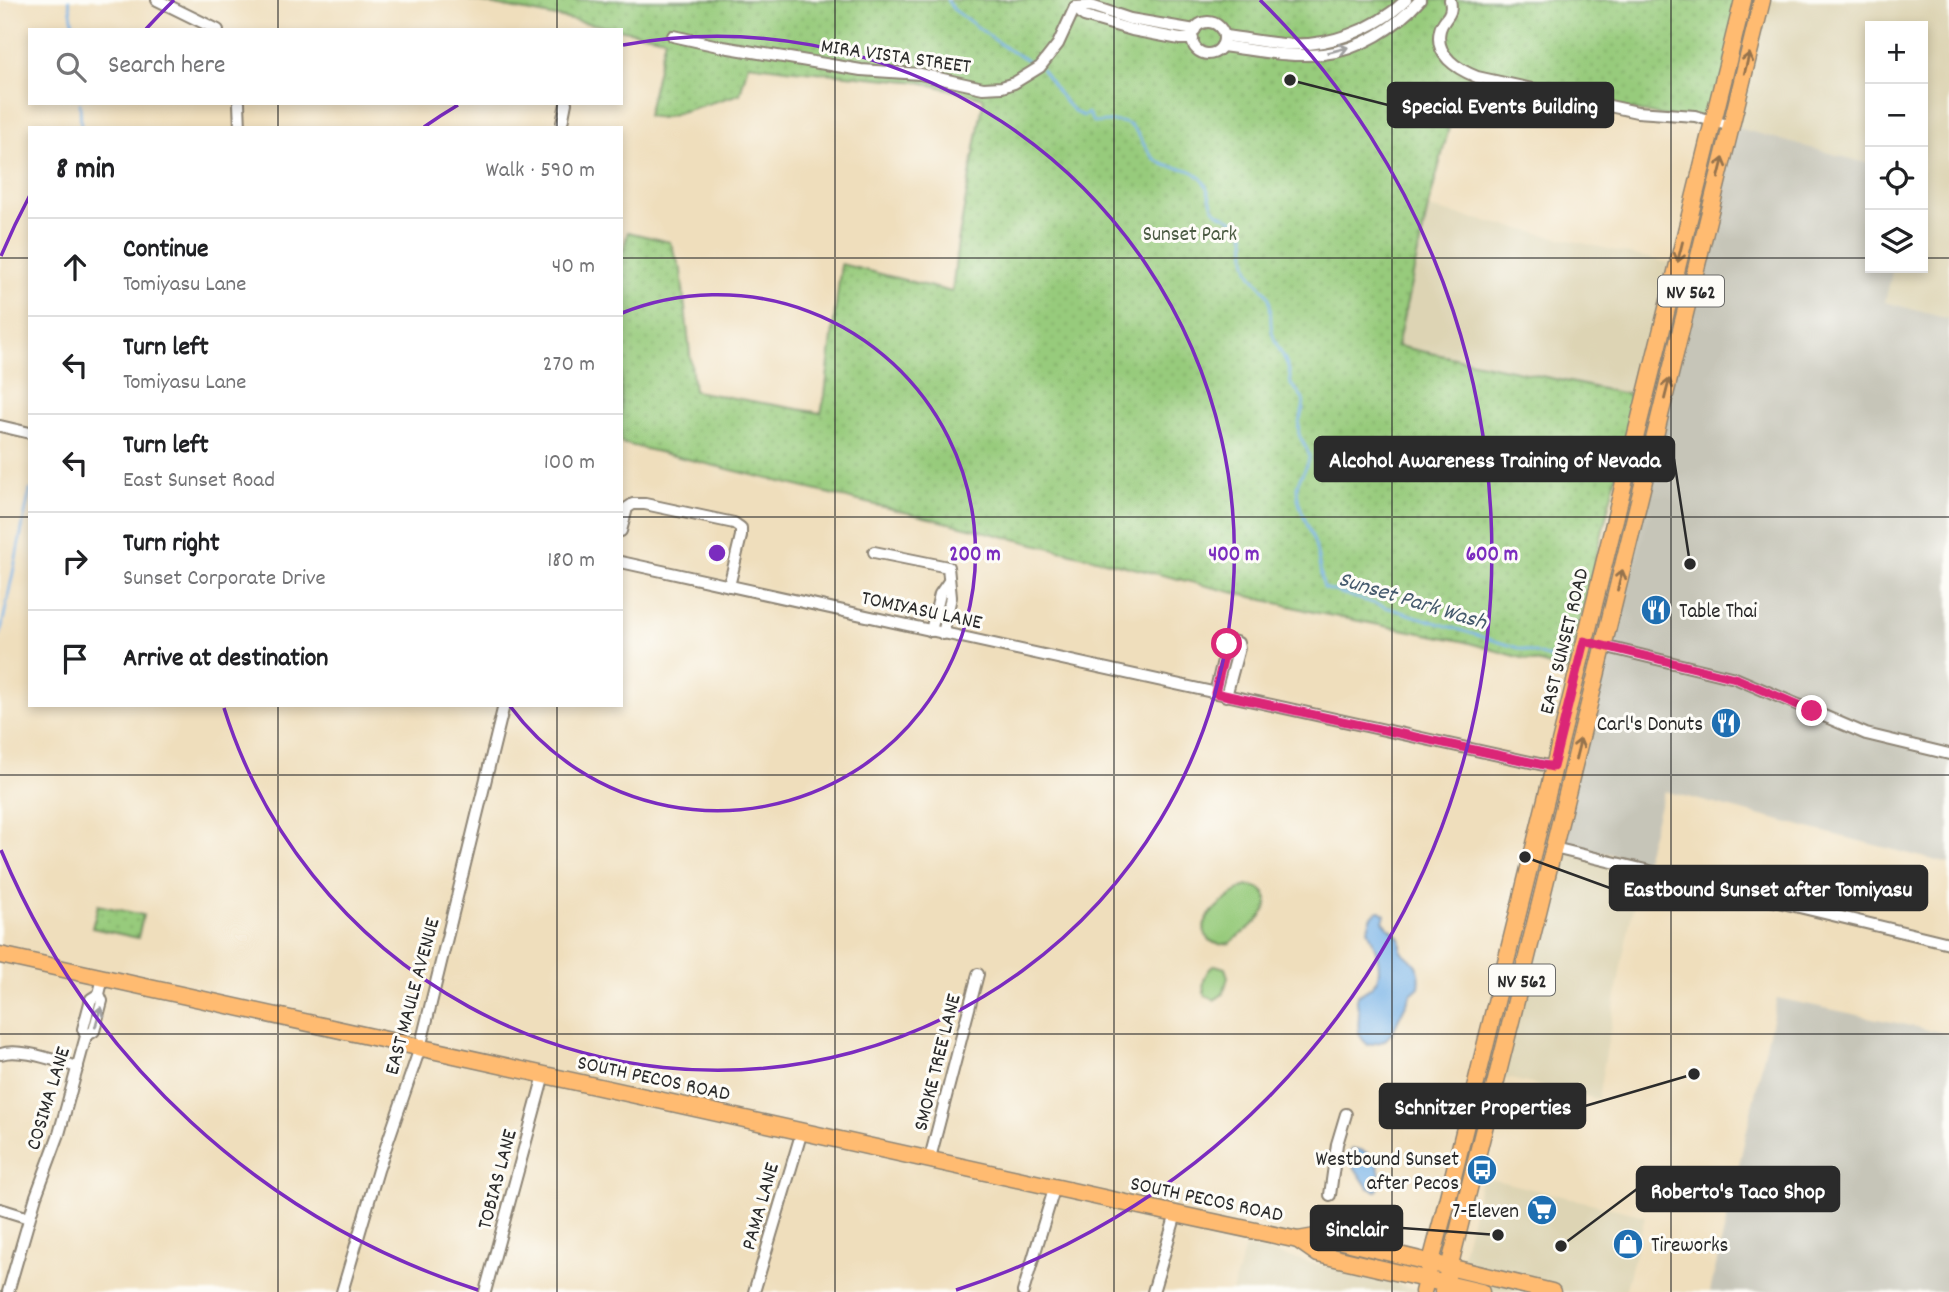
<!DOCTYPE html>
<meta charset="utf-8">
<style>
body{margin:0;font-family:Dekko,sans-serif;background:#f2f2f2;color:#202124}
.controls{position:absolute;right:21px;top:21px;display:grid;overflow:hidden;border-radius:0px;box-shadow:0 4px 10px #0003}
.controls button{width:63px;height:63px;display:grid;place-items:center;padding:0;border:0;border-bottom:2px solid #e0e0e0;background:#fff;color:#202124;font:35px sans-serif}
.stop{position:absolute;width:21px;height:21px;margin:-16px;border:5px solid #db2777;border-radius:50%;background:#fff}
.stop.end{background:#db2777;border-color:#fff;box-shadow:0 2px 7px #0008}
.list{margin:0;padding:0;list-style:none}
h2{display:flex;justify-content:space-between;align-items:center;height:91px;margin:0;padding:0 28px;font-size:30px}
h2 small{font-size:23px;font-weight:400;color:#757577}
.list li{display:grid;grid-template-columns:46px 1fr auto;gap:21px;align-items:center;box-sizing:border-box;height:98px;padding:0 28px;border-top:2px solid #e0e0e0}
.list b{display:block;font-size:26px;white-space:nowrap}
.list p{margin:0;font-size:23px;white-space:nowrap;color:#757577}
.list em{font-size:23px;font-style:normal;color:#757577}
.icon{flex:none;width:38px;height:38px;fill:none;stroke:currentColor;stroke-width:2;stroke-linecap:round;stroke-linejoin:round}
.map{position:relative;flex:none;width:1949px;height:1292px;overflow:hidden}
.search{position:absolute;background:#fff;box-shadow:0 4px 10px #0003;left:28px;top:28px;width:595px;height:77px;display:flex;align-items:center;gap:18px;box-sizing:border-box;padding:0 24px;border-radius:0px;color:#757577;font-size:26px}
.panel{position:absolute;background:#fff;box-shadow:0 4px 10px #0003;left:28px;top:126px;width:595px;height:581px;border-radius:0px}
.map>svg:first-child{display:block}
.built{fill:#ddd4b4}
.industrial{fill:#c6c5b8}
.green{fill:#97cb7c;stroke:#617b54;stroke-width:2}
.park{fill:url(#park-dots);stroke:#617b54;stroke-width:2}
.water{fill:#75b1e7;stroke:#506e89;stroke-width:2}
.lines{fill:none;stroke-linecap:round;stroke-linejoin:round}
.stream{stroke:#75b1e7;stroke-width:2.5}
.street-casing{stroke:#8d8474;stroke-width:14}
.primary-casing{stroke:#8d8474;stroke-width:19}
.street{stroke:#fff;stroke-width:10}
.primary{stroke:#ffbb71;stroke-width:16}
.oneway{stroke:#a0a0a0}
.oneway2{stroke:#95734e}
.route{stroke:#db2777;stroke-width:9}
.grid{fill:none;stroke:#2b2b2b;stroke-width:2;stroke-opacity:0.55}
.ring{fill:none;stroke:#7b2cbf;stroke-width:3.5}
.labels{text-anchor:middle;stroke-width:6;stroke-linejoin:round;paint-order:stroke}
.shield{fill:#fdfcf7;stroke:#6a6a68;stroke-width:2}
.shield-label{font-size:19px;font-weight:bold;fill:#2b2b2b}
.street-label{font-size:21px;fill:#2b2b2b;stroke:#fdfcf7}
.park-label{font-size:21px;fill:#4b5b43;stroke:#fdfcf7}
.poi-label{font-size:21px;fill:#2b2b2b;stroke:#fdfcf7;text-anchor:end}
.water-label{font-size:23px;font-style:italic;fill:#455a6d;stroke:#fdfcf7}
.centre{fill:#7b2cbf;stroke:#fdfcf7;stroke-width:3.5}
.ring-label{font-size:21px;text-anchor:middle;font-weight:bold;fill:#7b2cbf;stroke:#fdfcf7;stroke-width:6;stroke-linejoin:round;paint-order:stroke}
.leader{fill:none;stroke:#2b2b2b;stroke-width:2.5}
.callout-dot{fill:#2b2b2b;stroke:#fdfcf7;stroke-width:2.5}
.callout{fill:#2b2b2b;stroke:#2b2b2b;stroke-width:2.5}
.callout-label{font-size:23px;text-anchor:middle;font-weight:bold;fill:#fff}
</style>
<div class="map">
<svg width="1949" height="1292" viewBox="0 0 1949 1292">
<defs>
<pattern id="park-dots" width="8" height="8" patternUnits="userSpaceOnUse" patternTransform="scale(1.75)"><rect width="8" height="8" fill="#97cb7c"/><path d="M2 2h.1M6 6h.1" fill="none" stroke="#82ae6b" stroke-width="1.8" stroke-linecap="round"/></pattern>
</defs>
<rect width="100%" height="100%" fill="#fdfcf7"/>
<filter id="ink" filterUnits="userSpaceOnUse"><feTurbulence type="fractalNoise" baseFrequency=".0143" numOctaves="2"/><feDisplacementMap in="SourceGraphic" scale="14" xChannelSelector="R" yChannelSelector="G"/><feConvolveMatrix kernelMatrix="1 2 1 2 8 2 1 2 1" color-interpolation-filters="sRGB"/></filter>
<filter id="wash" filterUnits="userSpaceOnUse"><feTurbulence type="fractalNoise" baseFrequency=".00686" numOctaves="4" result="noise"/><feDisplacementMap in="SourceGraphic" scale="28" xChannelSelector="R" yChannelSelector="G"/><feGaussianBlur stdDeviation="1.57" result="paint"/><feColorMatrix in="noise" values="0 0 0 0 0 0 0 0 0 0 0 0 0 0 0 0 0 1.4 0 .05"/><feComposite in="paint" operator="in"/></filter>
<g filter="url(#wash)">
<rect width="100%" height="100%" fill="#efdebc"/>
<g class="built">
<polygon points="1762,0 1949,0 1949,319 1884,302 1893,268 1923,268 1923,26 1870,26 1870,164 1731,126"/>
<polygon points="1428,208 1696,269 1664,402 1396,346"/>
<polygon points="1554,848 1640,874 1622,961 1598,1099 1497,1076"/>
<polygon points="1482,1177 1645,1216 1625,1292 1453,1292"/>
<polygon points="1245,1246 1420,1290 1419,1292 1232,1292"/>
</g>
<g class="industrial">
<polygon points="1731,126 1870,164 1870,268 1893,268 1885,302 1949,319 1949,864 1664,791 1644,863 1609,854 1554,848"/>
<polygon points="1777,998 1949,1034 1949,1292 1710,1292"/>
</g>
<g class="green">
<path d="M1247 886C1255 886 1263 888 1266 896 1274 914 1242 933 1230 943 1222 945 1214 945 1209 939 1191 920 1229 898 1242 888Z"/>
<path d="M1215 965 1225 968 1228 977 1223 994 1214 1000 1205 995C1201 985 1205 970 1215 965Z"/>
</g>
<g class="park">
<polygon points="469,0 1762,0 1731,126 1658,115 1477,77 1461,81 1428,208 1397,346 1636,396 1568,671 1462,641 1318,613 621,443 621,259 628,232 670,242 681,270 694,391 821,413 825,395 841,264 952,292 958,242 984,98 920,82 794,70 748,64 740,94 661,118 647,116 665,38"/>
<polygon points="98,905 143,915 138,938 92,928"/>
</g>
<g class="water">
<path d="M1381 911 1385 915 1383 921C1393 936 1402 928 1401 951 1415 962 1422 969 1419 987L1411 994 1392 1033 1384 1041 1368 1045C1355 1034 1359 1026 1359 1013 1358 1006 1356 1003 1357 996 1362 993 1368 990 1372 986 1387 973 1374 944 1368 929 1370 921 1371 912 1381 911Z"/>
<path d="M1352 1149C1374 1148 1386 1173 1377 1191L1368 1188 1347 1156Z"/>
</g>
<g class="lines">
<g class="stream">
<polyline points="69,0 74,30"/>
<polyline points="947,0 953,9 1007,49 1036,65"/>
<path d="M1041 69C1053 83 1067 112 1084 116L1088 113 1093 122C1104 124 1114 119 1125 123 1140 128 1143 150 1155 159 1171 172 1181 164 1195 173 1207 181 1208 192 1212 204 1216 219 1238 216 1243 231 1248 241 1244 252 1247 262 1248 267 1250 273 1253 277 1258 284 1267 290 1269 298 1272 310 1269 323 1273 335 1276 346 1283 354 1287 364 1290 371 1290 378 1291 385 1317 406 1294 413 1299 434 1301 442 1310 450 1309 458 1308 470 1297 477 1297 488 1297 507 1310 527 1315 545 1319 559 1320 574 1324 588L1554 659"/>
<polyline points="80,103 81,128"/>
<polyline points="0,636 30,490"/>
</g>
</g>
</g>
<g filter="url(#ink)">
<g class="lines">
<g class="street-casing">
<g id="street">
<polyline points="157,0 218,30"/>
<path d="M1450 0C1454 17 1443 17 1440 30 1434 55 1457 69 1477 77L1637 112 1695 116 1731 126"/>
<polyline points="1075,7 1084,16 1132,30 1180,39 1193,39"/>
<polyline points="1075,7 1091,6 1130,19 1195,30"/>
<circle cx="1208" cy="38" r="16"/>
<polyline points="673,36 723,47 861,70 920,74 983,88 1002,87 1014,83 1040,67 1058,44 1075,7"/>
<path d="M1224 36C1243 38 1263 42 1283 44 1326 48 1375 30 1406 0"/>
<path d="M1222 46C1255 50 1290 58 1323 54 1360 50 1396 27 1420 0"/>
<polyline points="239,103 240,128"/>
<polyline points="561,128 566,103"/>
<polyline points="0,426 30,433"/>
<polyline points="621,531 627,508 633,504 645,504 734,523 741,528 741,536 729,586"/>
<polyline points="874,552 948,567 951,597 943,634"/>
<polyline points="621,562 1553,767"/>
<polyline points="931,631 940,594 949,581"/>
<polyline points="1599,645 1735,678 1866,734 1949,754"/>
<polyline points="1215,693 1227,644 1232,641 1238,643 1239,648 1226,696"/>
<polyline points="1554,848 1949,943"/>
<polyline points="86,1036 94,1031 102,1001 99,994 103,978"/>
<path d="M1 1054C20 1047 58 1062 78 1067"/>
<polyline points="930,1158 978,974"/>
<polyline points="1330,1195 1337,1144 1346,1114"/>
<polyline points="0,1209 29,1218"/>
<polyline points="8,1292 36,1196 59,1134 86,1036 83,1029 91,999 99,994"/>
<polyline points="342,1292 378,1170 420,1048 504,705"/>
<polyline points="485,1292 544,1075"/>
<polyline points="754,1292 802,1131"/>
<polyline points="1023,1292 1055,1186"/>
<polyline points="1153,1292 1176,1214"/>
</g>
</g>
<g class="primary-casing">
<g id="primary">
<polyline points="0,955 1176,1214 1298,1240 1321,1236 1552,1292"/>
<polyline points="1298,1240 1318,1254 1481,1292"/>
<polyline points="1423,1292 1446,1205 1743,0"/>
<polyline points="1443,1292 1523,973 1762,0"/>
</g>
</g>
<use href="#street" class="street"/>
<use href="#primary" class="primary"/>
</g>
<defs><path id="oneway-shaft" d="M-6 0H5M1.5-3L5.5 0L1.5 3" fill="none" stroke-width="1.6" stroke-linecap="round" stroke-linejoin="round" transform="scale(1.75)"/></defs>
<g class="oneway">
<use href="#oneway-shaft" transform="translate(1338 50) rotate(-15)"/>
<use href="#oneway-shaft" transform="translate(98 1017) rotate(-75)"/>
</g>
<g class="oneway2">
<use href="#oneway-shaft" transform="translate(1747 63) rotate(-76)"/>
<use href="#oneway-shaft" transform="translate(1721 168) rotate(-76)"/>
<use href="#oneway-shaft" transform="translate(1680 252) rotate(104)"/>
<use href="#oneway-shaft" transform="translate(1667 389) rotate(-76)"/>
<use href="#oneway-shaft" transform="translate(1620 580) rotate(-76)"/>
<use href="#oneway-shaft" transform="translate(1578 749) rotate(-76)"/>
</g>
</g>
<g class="lines" filter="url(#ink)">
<polyline class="route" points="1227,644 1215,693 1553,767 1584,641 1735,678 1812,711"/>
</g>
<path class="grid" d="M278 0V30M557 0V30M835 0V1292M1114 0V1292M1392 0V1292M1671 0V1292M278 103V128M557 103V128M0 258H30M621 258H1870M1923 258H1949M0 517H30M621 517H1949M278 705V1292M557 705V1292M0 775H1949M0 1034H1949"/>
<g class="ring">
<path d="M622 313A258 258 0 1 1 510 706"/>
<path d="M424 127A517 517 0 0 1 458 105M623 45A517 517 0 1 1 224 708"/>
<path d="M478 1290A775 775 0 0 1 1 850M1 256A775 775 0 0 1 30 195M146 29A775 775 0 0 1 174 0M1260 0A775 775 0 0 1 956 1290"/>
</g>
<defs>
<g id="restaurant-disc" transform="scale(1.575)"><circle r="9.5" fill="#1f6fb2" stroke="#fdfcf7"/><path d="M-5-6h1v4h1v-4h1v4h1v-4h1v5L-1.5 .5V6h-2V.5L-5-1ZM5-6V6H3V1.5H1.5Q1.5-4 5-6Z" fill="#fff"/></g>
<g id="bus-disc" transform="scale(1.575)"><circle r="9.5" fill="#1f6fb2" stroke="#fdfcf7"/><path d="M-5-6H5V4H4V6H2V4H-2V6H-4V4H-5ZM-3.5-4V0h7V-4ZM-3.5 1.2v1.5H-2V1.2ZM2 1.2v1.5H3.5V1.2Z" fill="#fff"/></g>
<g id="supermarket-disc" transform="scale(1.575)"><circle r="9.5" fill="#1f6fb2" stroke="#fdfcf7"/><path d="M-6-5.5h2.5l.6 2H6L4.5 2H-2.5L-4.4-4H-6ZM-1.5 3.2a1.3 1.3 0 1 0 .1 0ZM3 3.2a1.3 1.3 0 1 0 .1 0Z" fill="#fff"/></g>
<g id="shop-disc" transform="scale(1.575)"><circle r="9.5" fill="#1f6fb2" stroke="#fdfcf7"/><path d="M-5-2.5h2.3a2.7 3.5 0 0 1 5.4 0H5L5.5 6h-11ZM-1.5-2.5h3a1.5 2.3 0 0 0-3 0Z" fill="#fff"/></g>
</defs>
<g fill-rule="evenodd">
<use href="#restaurant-disc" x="1656" y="610"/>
<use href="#restaurant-disc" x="1726" y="723"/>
<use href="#bus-disc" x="1482" y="1170"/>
<use href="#supermarket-disc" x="1542" y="1210"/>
<use href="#shop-disc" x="1628" y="1244"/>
</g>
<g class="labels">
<g class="shield">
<rect x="1658" y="275.5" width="66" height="31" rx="5"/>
<rect x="1489" y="964.5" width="66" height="31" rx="5"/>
</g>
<g class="shield-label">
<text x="1691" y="298">NV 562</text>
<text x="1522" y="987">NV 562</text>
</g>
<g class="street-label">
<text transform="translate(896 55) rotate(8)" y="7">MIRA VISTA STREET</text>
<text transform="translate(922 609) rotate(12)" y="7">TOMIYASU LANE</text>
<text transform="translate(1563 641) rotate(-76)" y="7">EAST SUNSET ROAD</text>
<text transform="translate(411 996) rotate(-75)" y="7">EAST MAULE AVENUE</text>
<text transform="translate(936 1062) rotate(-76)" y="7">SMOKE TREE LANE</text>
<text transform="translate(654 1077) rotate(12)" y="7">SOUTH PECOS ROAD</text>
<text transform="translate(47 1098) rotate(-73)" y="7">COSIMA LANE</text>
<text transform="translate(496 1179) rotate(-75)" y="7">TOBIAS LANE</text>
<text transform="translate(1207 1198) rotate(12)" y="7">SOUTH PECOS ROAD</text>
<text transform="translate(759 1206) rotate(-74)" y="7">PAMA LANE</text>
</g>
<g class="park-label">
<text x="1190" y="240">Sunset Park</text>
</g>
<g class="poi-label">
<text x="1679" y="617" text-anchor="start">Table Thai</text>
<text x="1703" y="730">Carl's Donuts</text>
<text x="1459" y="1165">Westbound Sunset<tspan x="1459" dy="24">after Pecos</tspan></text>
<text x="1519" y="1217">7-Eleven</text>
<text x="1651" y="1251" text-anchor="start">Tireworks</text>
</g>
<g class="water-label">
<text transform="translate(1413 599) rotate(17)" y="8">Sunset Park Wash</text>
</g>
</g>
<circle cx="717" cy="553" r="10" class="centre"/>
<g class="ring-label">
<text x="975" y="560">200 m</text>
<text x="1234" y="560">400 m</text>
<text x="1492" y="560">600 m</text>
</g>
<path class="leader" d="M1290 80L1388 105M1690 564L1674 459M1525 857L1610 888M1694 1074L1585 1106M1561 1246L1637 1189M1498 1235L1402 1228"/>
<g class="callout-dot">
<circle cx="1290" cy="80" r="7"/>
<circle cx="1690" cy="564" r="7"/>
<circle cx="1525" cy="857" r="7"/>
<circle cx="1694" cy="1074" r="7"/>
<circle cx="1561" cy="1246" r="7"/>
<circle cx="1498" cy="1235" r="7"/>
</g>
<g class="callout">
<rect x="1388" y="83" width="225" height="44" rx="7"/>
<rect x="1315" y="437" width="359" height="44" rx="7"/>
<rect x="1610" y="866" width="317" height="44" rx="7"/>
<rect x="1380" y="1084" width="205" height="44" rx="7"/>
<rect x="1637" y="1167" width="202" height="44" rx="7"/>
<rect x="1311" y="1206" width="91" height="44" rx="7"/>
</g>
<g class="callout-label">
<text x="1500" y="113">Special Events Building</text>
<text x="1495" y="467">Alcohol Awareness Training of Nevada</text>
<text x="1768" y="896">Eastbound Sunset after Tomiyasu</text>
<text x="1483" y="1114">Schnitzer Properties</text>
<text x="1738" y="1198">Roberto's Taco Shop</text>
<text x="1357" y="1236">Sinclair</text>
</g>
</svg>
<div class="controls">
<button>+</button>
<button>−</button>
<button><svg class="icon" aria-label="locate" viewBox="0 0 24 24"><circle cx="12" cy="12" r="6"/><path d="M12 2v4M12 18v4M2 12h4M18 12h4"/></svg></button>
<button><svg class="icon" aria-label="layers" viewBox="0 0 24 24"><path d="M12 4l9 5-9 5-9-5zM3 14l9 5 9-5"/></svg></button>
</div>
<div class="stop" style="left:1227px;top:644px"></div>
<div class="stop end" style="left:1812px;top:711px"></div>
<div class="search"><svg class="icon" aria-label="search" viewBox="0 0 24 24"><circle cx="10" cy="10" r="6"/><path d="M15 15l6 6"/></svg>Search here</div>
<section class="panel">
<h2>8 min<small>Walk · 590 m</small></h2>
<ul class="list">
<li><svg class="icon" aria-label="ahead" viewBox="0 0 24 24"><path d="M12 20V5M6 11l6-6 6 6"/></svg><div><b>Continue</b><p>Tomiyasu Lane</p></div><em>40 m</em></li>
<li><svg class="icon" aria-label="left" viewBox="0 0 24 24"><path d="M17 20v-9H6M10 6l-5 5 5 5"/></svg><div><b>Turn left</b><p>Tomiyasu Lane</p></div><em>270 m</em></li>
<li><svg class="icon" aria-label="left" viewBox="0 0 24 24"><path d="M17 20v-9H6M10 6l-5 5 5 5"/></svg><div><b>Turn left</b><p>East Sunset Road</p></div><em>100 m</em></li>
<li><svg class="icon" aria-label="right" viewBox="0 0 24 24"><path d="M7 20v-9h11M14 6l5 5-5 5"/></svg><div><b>Turn right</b><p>Sunset Corporate Drive</p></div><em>180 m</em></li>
<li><svg class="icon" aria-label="arrive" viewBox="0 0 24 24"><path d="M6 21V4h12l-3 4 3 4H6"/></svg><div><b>Arrive at destination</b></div></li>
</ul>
</section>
</div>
